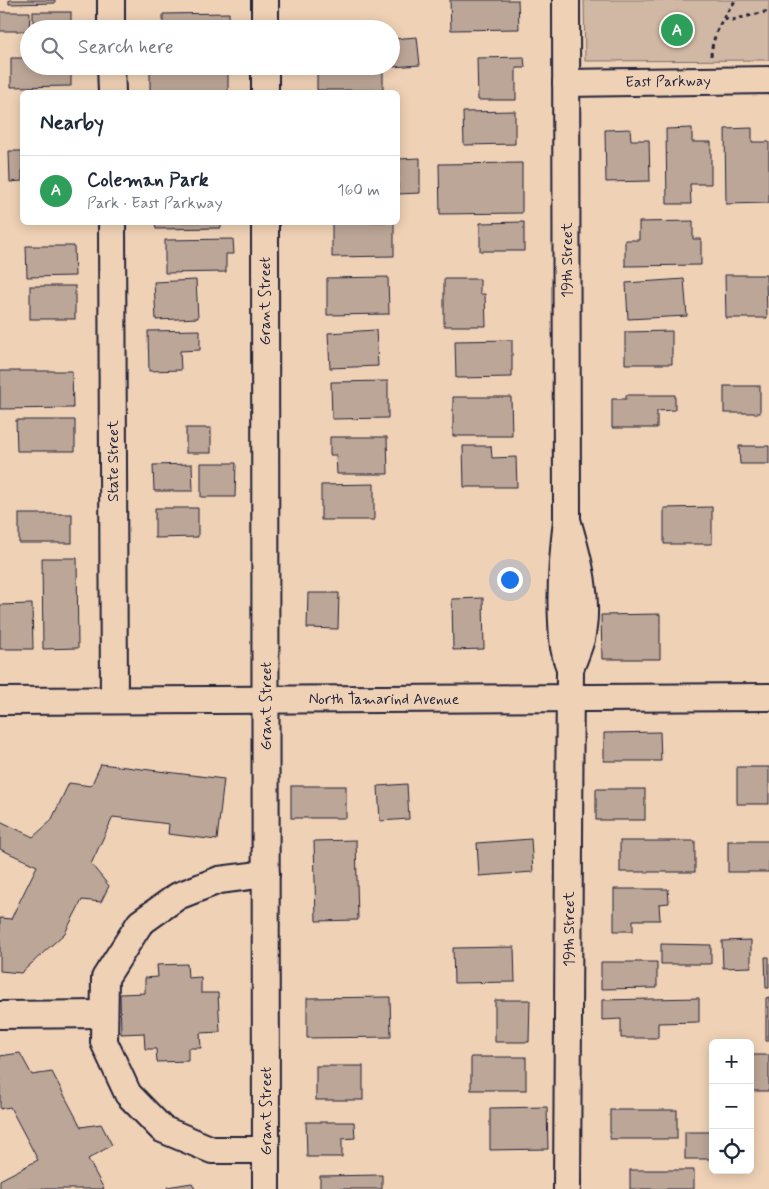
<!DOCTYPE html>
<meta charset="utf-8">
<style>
body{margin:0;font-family:Mynerve,sans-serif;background:#f2f2f3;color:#1f2937}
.controls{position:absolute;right:15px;bottom:15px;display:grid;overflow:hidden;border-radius:8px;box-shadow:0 2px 12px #0003}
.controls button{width:45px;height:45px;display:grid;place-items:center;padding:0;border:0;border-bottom:1px solid #e0e1e3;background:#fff;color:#1f2937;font:25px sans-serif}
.you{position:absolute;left:509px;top:579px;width:18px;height:18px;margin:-12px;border:4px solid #fff;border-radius:50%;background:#1a73e8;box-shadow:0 0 0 8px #1a73e833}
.badge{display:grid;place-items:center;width:32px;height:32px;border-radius:50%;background:#d1495b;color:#fff;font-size:16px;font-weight:700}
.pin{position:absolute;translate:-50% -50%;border:2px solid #fff;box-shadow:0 1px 5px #0006}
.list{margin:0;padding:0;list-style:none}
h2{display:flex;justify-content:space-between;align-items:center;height:65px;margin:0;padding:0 20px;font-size:21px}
h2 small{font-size:16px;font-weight:400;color:#747a83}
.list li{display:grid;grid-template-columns:32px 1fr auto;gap:15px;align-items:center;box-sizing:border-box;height:70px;padding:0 20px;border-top:1px solid #e0e1e3}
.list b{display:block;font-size:19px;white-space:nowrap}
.list p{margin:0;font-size:16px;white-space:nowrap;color:#747a83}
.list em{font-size:16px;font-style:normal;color:#747a83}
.icon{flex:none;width:28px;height:28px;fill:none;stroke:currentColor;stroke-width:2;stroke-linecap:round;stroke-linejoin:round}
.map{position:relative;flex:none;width:769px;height:1189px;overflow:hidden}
.search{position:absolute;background:#fff;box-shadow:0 2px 12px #0003;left:20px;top:20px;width:380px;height:55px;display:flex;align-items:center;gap:12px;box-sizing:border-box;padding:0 18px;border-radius:28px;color:#747a83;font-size:19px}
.panel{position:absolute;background:#fff;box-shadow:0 2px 12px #0003;left:20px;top:90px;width:380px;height:135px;border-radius:8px}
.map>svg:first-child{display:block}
.green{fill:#d1b8a4;stroke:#7a6d70}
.building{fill:#bca697;stroke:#22223b}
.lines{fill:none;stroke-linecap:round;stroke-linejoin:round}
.minor-casing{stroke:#22223b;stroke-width:30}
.path{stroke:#22223b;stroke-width:3;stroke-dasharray:4 4;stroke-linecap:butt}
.minor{stroke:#efd1b5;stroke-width:26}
.labels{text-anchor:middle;stroke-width:4.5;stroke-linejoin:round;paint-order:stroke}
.street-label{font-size:15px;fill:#22223b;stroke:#efd1b5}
</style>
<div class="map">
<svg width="769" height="1189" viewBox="0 0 769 1189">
<rect width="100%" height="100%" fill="#efd1b5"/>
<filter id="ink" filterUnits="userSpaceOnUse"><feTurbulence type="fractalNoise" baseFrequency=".02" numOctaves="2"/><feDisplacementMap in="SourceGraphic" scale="10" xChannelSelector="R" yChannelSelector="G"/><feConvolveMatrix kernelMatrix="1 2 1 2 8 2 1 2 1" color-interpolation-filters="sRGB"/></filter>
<g filter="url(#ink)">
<polygon class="green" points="584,0 769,0 769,60 585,61"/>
<g class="building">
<polygon points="9,0 55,0 55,3 9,4"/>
<polygon points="450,0 518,0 519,29 451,30"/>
<polygon points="0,12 30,12 29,31 0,31"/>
<rect x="33" y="12" width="38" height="17"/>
<polygon points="229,13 229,29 163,29 163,14"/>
<polygon points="417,37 420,65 393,67 391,39"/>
<polygon points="524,57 525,68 516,68 516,100 478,100 477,58"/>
<polygon points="11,58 29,58 29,66 71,66 71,86 11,87"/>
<rect x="150" y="66" width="78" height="26"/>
<rect x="317" y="66" width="66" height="24"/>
<polygon points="515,111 515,144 464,145 463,112"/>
<polygon points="692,128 692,142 711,142 711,184 690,184 691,204 667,204 666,129"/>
<polygon points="752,128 752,142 769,142 769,203 726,204 725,129"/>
<polygon points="630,129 631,140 649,140 650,181 606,182 605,130"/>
<polygon points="9,151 22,151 22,181 10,182"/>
<polygon points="420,158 420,193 398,194 398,159"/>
<polygon points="522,163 522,213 440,214 439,164"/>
<polygon points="693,221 693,239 701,239 701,265 625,266 625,240 639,240 639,222"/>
<polygon points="155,222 221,222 221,228 156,229"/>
<polygon points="332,222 394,222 394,256 332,257"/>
<polygon points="524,222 524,251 480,251 480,223"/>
<polygon points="233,239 234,254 226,254 226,272 165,273 165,240"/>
<polygon points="26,246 74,246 75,276 27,277"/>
<polygon points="725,275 766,275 767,318 726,318"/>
<polygon points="388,277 389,314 327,315 327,278"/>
<polygon points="444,279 480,279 480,294 485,294 486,326 444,326"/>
<polygon points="684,279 687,316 628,319 626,283"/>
<polygon points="196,280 198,318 156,320 154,282"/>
<rect x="30" y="286" width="45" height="33"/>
<polygon points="200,330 200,350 180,351 181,370 149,371 148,331"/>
<polygon points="376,330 378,366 330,368 328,333"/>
<polygon points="672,331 672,364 625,364 625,332"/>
<polygon points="512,340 512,377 456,378 455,341"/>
<polygon points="0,371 72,371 73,408 0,409"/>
<polygon points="388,381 388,418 332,419 331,382"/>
<rect x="724" y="386" width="36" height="27"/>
<polygon points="626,395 675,395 675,410 657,411 657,428 612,428 612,399 626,399"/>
<polygon points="453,397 511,397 512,436 453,436"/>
<polygon points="16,420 75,420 75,451 17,451"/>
<rect x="186" y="428" width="25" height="25"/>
<polygon points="330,437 387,437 388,474 337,474 336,455 330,455"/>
<polygon points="463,446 491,446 492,458 516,457 517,487 464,487"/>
<polygon points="739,446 769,446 769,464 740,464"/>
<polygon points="201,463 236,463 235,497 201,497"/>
<polygon points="192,464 193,491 154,491 153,465"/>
<polygon points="374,484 374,520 321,520 321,485"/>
<polygon points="712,507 712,544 664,544 664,508"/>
<polygon points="155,508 198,508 198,537 155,538"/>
<rect x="19" y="514" width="53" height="29"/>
<polygon points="42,558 77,558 78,648 43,649"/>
<polygon points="308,593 339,593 338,629 307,628"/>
<polygon points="483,598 484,649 453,650 452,599"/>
<polygon points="32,604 33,649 0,649 0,605"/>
<polygon points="660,614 660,659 602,659 601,615"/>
<polygon points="660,732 661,761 604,761 604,733"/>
<polygon points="101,764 224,779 217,840 168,834 169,824 113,817 91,864 109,886 101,902 82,900 65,933 21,973 0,971 0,918 11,919 37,866 0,849 0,821 33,837 51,821 69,783 91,786"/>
<rect x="737" y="767" width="32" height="37"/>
<polygon points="407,784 409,819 380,821 378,786"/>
<rect x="291" y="786" width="55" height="32"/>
<rect x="596" y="789" width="49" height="31"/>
<polygon points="531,839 533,872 479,876 477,843"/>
<polygon points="356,840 358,920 316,921 314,841"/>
<rect x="620" y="841" width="75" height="31"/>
<rect x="728" y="841" width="41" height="31"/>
<polygon points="614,889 668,889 669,903 659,904 660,920 633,920 633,931 614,931"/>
<polygon points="751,940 751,967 723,968 722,941"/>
<polygon points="661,944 711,945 711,964 661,964"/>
<polygon points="514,947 515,982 454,983 453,948"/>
<polygon points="765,957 769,957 769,988 766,988"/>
<polygon points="601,962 657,962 657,988 601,989"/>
<polygon points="187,964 188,978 201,977 201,993 218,993 220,1032 200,1033 201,1048 188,1048 188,1061 157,1062 156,1049 145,1049 144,1033 121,1034 120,994 145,993 145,978 158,977 157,965"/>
<polygon points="390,997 391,1037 307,1038 307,998"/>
<polygon points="769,997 769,1041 766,1041 766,998"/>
<polygon points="699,998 699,1022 658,1023 658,1038 621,1038 621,1019 602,1020 602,1000"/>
<polygon points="495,1000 530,1000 529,1042 495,1042"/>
<polygon points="20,1053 32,1075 52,1072 81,1127 101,1124 112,1145 88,1159 104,1189 0,1189 0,1180 38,1160 10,1107 0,1109 0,1056"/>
<rect x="750" y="1055" width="19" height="36"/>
<rect x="471" y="1057" width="55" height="33"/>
<rect x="316" y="1066" width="47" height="34"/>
<polygon points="547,1107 548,1149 490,1150 490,1108"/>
<rect x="610" y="1110" width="67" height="29"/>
<polygon points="306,1122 354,1122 355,1138 342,1139 342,1157 307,1157"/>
<rect x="685" y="1132" width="28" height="27"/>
<rect x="630" y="1170" width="64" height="19"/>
<polygon points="382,1175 382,1189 320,1189 320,1176"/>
<polygon points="192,1183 195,1189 168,1189 167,1187"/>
</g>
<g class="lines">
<g class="minor-casing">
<g id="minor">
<polyline points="111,0 111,29"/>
<polyline points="265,0 265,29"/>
<path d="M566 0 567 520C563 554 560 587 562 622 563 639 563 652 570 668"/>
<polyline points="111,66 112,92"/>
<polyline points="265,66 265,92"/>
<polyline points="566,83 769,80"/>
<polyline points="112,222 114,700"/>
<polyline points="265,222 266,1189"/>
<path d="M567 520C578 558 590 599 581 639 578 649 574 659 570 669L567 1189"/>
<polyline points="0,701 769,697"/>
<polyline points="266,874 219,880 178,896 140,923 105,978 104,1042 128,1094 162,1129 212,1150 266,1150"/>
<polyline points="0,1015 104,1014"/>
</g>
</g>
<g class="path">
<polyline points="724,18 732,20 769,11"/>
<path d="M711 56C712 36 724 15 736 0"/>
</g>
<use href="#minor" class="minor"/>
</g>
</g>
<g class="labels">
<g class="street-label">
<text transform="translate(668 81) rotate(-1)" y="5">East Parkway</text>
<text transform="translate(567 260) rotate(-90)" y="5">19th Street</text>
<text transform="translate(265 301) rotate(-90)" y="5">Grant Street</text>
<text transform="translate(113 461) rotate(-90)" y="5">State Street</text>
<text x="384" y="704">North Tamarind Avenue</text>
<text transform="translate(266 706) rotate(-90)" y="5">Grant Street</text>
<text transform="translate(569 929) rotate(-90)" y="5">19th Street</text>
<text transform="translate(266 1111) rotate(-90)" y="5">Grant Street</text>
</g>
</g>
</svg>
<div class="controls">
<button>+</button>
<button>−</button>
<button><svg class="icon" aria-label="locate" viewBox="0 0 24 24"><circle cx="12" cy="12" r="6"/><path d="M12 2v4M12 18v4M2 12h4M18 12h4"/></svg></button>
</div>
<div class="you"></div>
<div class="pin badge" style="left:677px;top:30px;background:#2e9e5b">A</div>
<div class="search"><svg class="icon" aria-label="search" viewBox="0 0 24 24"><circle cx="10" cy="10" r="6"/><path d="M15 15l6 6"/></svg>Search here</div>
<section class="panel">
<h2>Nearby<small></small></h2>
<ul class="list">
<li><span class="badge" style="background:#2e9e5b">A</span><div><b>Coleman Park</b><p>Park · East Parkway</p></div><em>160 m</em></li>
</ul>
</section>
</div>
